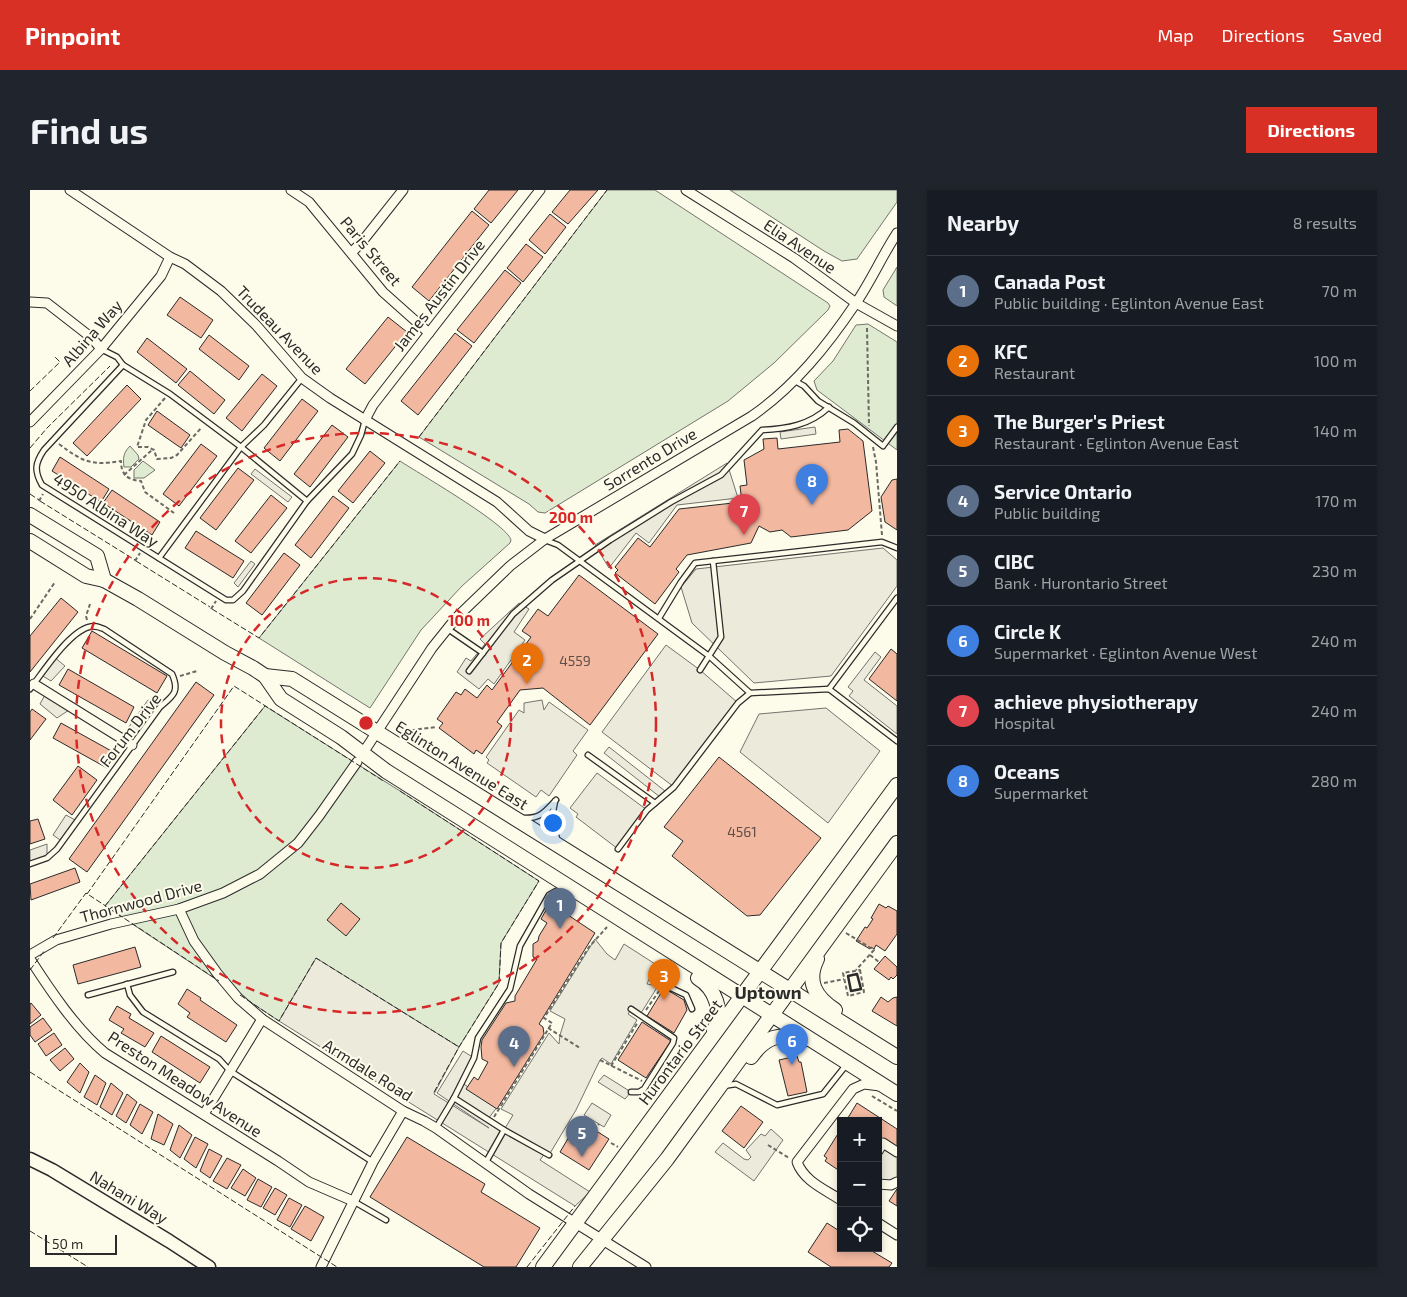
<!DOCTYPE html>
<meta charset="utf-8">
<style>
body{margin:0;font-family:"Exo 2",sans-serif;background:#20242c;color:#f1f3f6}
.controls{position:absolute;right:15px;bottom:15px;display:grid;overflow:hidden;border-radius:0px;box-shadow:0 2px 8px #0003}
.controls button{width:45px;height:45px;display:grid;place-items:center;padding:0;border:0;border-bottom:1px solid #363941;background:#171b24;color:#f1f3f6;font:25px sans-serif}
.scale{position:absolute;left:15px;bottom:12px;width:72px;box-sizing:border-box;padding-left:5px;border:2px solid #2b2b2b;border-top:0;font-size:14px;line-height:18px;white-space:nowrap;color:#2b2b2b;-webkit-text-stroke:4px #fdfbea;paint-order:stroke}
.you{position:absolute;left:522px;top:632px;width:18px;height:18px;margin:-12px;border:4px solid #fff;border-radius:50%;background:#1a73e8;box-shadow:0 0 0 8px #1a73e833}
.badge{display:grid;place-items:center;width:32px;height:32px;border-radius:50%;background:#d93025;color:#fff;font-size:16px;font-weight:700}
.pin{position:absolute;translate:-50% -41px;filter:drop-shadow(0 1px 2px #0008)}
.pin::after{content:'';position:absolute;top:26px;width:18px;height:15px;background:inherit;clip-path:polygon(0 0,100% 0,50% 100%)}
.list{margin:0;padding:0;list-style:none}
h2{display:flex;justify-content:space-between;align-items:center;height:65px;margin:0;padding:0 20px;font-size:21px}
h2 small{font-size:16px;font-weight:400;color:#9ea1a6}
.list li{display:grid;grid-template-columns:32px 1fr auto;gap:15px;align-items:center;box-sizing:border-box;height:70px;padding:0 20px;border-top:1px solid #363941}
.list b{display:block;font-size:19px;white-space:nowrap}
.list p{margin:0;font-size:16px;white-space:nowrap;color:#9ea1a6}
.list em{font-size:16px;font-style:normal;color:#9ea1a6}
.icon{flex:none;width:28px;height:28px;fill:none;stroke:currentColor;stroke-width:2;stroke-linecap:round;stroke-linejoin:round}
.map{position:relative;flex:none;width:867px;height:1077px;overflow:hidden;border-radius:0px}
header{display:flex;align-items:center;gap:30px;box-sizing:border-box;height:70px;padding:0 25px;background:#d93025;color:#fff}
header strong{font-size:24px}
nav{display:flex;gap:28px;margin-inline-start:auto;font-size:18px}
.intro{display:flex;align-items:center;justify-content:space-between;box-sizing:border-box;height:120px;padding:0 30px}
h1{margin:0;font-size:35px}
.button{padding:12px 22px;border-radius:0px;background:#d93025;color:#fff;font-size:18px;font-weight:700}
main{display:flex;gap:30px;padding:0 30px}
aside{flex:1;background:#171b24;border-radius:0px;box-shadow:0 2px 8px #0003}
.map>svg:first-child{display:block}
.green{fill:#deebd1;stroke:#74746e}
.parking{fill:#eceadb;stroke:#74746e}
.building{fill:#f2b8a0;stroke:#2b2b2b}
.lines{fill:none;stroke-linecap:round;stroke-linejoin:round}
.lane-casing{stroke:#2b2b2b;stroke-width:7}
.street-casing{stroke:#2b2b2b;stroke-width:11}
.secondary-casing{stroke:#2b2b2b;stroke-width:15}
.primary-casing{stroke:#2b2b2b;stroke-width:16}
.path{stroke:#6a6964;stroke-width:2;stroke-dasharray:4 2.5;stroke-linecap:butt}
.lane{stroke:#fdfbea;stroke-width:4.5}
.street{stroke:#fdfbea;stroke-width:9}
.secondary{stroke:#fdfbea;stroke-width:12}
.primary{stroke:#fdfbea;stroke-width:14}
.fence{stroke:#2b2b2b;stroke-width:1;stroke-dasharray:6 2.5;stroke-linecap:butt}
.wall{stroke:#2b2b2b;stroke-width:2.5}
.ring{fill:none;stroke:#d62828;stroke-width:2.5;stroke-dasharray:9 6}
.labels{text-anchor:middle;stroke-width:4;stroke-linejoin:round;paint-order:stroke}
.number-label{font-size:14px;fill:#5d4e48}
.street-label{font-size:16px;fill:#2b2b2b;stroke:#fdfbea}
.neighbourhood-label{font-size:18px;font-weight:bold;fill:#2b2b2b;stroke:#fdfbea}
.centre{fill:#d62828;stroke:#fdfbea;stroke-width:2.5}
.ring-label{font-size:15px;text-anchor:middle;font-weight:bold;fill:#d62828;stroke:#fdfbea;stroke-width:4;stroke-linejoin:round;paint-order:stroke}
</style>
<header>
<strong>Pinpoint</strong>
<nav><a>Map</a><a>Directions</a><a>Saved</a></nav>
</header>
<div class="intro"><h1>Find us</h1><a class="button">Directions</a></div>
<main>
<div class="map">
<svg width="867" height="1077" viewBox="0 0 867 1077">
<rect width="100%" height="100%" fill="#fdfbea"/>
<g class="green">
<polygon points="577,0 625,0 798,113 800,116 798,120 744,173 698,211 515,323 508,322 499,314 389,247"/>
<polygon points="700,0 867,0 867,12 827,69 812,71 794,61"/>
<polygon points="867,77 867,116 854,107 853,100"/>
<polygon points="838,134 867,152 867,260 787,200 784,191 803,171 826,135"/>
<path d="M100 256 108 265 109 269 101 277H94C93 268 93 263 100 256Z"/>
<polygon points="113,271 125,280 114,288 104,288 104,280"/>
<path d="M370 271C388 283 477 334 481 350L480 353 432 396 391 440 340 518 229 448Z"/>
<polygon points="235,516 370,601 509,691 471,753 469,793 429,857 286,769 249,831 75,716"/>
</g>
<g class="parking">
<polygon points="785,237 786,244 751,249 750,242"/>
<polygon points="697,273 708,308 647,315 619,353 606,343 579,378 565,355"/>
<polygon points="225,279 262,307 258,312 221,284"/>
<polygon points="853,358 867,370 867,396 801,486 724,493 662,433 651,397 666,379"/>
<polygon points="221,371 225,374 208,397 204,393"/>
<polygon points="489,413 499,419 484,442 495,450 464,494 458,489 449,499 427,482 436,468 441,471 455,454 450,449"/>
<polygon points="636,455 670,480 708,513 644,597 572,542"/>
<polygon points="845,462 851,467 834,490 867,516 867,544 819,506 823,501 818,497"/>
<polygon points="24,467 35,476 21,491 11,485"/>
<polygon points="17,501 42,518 27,528 10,514"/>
<polygon points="118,510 130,517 102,555 91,548"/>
<polygon points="512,510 514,520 519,512 558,540 543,561 547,565 519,606 511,600 506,607 457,573 459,570 456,567 489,520 494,523 494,513"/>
<polygon points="796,518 850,561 798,633 710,562 729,524"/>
<polygon points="579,557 635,601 630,607 574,563"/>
<polygon points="567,583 617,620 588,659 546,627 548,624 540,618"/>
<polygon points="36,625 47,631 33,652 23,645"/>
<polygon points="17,654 17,668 0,674 0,660"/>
<polygon points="565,749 577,764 585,770 594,754 636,781 628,792 619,789 617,794 628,796 611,823 603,817 601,819 598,824 607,830 581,874 572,868 570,870 546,920 519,965 515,963 510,970 560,1002 545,1016 249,831 286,768 429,857 404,904 459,938 407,903 433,861 444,868 432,893 468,916 458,929 474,940 483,925 471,919 519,843 529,854 530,845 535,829 520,821"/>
<polygon points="574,885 601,902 595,909 568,892"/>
<polygon points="562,913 581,925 574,937 554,925"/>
<polygon points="741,939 753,950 724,991 685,962 693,953 714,969 718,970 721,967 716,960 731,944 735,946"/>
<polygon points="853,955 867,964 867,988 861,993 848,992 848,963"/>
</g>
<g class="building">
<polygon points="459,0 488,0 461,33 444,19"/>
<polygon points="540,0 568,0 538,34 522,22"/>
<polygon points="442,21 459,35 399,111 382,97"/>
<polygon points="520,24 536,37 515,64 499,50"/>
<polygon points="496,54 513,67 493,92 477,78"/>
<polygon points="475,80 491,93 444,153 427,140"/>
<polygon points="150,107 183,130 171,148 137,125"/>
<polygon points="358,127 377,142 335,194 316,179"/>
<polygon points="425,143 442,156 388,225 371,211"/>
<polygon points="179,145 219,176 209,190 169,159"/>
<polygon points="117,148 157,179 146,193 107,162"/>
<polygon points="160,181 195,210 184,224 148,195"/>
<polygon points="232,184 247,196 212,241 196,228"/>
<polygon points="97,195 111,209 57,266 43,253"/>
<polygon points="272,209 288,221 250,271 234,258"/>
<polygon points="127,221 160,245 151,258 118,235"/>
<polygon points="302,235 318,247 280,297 264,284"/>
<polygon points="818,239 833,251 842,321 818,340 761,347 752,340 740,342 729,336 721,353 657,365 646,379 649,382 625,414 585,383 588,380 585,377 608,348 620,357 649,319 712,312 710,296 717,295 714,270 734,259 733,249 747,248 748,259 810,252 809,240"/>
<polygon points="171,254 187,266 149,316 133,304"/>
<polygon points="340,261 355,273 323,313 308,301"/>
<polygon points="30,267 79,299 71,312 22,281"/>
<polygon points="208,278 224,290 186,340 170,328"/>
<polygon points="867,289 867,340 855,332 851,307 862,290"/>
<polygon points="82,300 130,332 122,345 73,313"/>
<polygon points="241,305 257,318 221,363 205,351"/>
<polygon points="303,306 319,318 281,368 265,355"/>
<polygon points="166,341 214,371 203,388 155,358"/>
<polygon points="254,363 270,375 232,425 216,413"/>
<polygon points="549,385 628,444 560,535 513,498 490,500 467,532 472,536 452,564 446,560 444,564 409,538 413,533 407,529 426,502 431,505 435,499 447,508 457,495 462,500 501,447 492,441 508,419 518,426"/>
<polygon points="31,408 48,422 0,482 0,446"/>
<polygon points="62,441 137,486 127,503 52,458"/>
<polygon points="861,459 867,464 867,511 839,489"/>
<polygon points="38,479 104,517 96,533 29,495"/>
<polygon points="166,492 184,505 57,682 39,669"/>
<polygon points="2,519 16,529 0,550 0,522"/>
<polygon points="31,533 85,563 77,578 23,548"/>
<polygon points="689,567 791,648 730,725 717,726 642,666 653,651 634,637"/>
<polygon points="48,576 67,590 42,625 23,610"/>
<polygon points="8,629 15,649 0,654 0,631"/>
<polygon points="45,678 50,692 1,710 0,694"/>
<polygon points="311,713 330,729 316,746 297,730"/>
<polygon points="520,713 565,743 509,834 513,837 514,844 467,919 436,899 444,887 448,890 458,872 452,869 451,857 452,850 476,813 485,811 485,806 507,769 503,767 503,754 508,751 509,746 517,733 511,729"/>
<polygon points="849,714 856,718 858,716 867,721 867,744 855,761 846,755 844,759 841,757 840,759 826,751 835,737 837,738 843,729 841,728"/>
<polygon points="105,757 111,777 48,794 43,775"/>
<polygon points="855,766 867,777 867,785 863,789 861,787 859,790 844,779"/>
<polygon points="634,798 654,810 657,820 644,843 617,826"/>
<polygon points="157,799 171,808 170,810 207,835 196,852 157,827 160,823 148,814"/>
<polygon points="851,807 858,812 863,808 867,807 867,836 842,821"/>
<polygon points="1,813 11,825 0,834 0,814"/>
<polygon points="87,816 101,824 99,828 124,843 115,857 91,843 94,839 79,830"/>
<polygon points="13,828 22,840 5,852 0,845 0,837"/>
<polygon points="612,832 641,851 616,888 588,870"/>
<polygon points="24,843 32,855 16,866 8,854"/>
<polygon points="131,846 180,877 170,893 122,862"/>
<polygon points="35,858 44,869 30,881 20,870"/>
<polygon points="767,866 769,872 771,872 777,902 758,906 749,870"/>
<polygon points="50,873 59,882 50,903 37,892"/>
<polygon points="65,885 76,893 67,915 54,907"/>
<polygon points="81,893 93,903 82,925 70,917"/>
<polygon points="97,904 107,912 96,933 86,926"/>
<polygon points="827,913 867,939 867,959 848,956 848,931 816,931"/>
<polygon points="110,914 123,922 112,944 100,935"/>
<polygon points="711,916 733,932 714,958 692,941"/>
<polygon points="128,924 143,934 134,955 121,949"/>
<polygon points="549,930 579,949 559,980 530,962"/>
<polygon points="149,935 162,945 150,968 140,960"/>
<polygon points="811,939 811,982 795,971 797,968 794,966"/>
<polygon points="165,947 178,954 166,978 154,969"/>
<polygon points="377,947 455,994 451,1002 510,1038 486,1077 454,1077 340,1007"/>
<polygon points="179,959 192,966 180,988 170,981"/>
<polygon points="197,968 211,975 197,999 183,991"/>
<polygon points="213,979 226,988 215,1006 201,998"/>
<polygon points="228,989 242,997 231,1017 217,1010"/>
<polygon points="245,998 257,1005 245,1025 233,1018"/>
<polygon points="867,999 867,1016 859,1011"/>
<polygon points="259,1008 272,1015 260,1037 247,1030"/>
<polygon points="275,1016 294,1027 281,1051 261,1039"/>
<polygon points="797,1033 811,1042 811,1058 837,1058 862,1073 859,1077 801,1077 778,1062"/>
</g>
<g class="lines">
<g class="lane-casing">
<g id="lane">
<polyline points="71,159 87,167 93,175 140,204 211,257 277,311"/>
<path d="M93 175 14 260C5 273 4 281 12 295L196 410H203L213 401 277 311 322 264 331 245 335 230"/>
<polyline points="765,191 774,196 788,211 824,233 853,256 867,237"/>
<polyline points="515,350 528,355 679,466 720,503 799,499 867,551"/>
<polyline points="129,368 211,257 234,235 272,188"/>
<polyline points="629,428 651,392 665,373 852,352 867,358"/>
<polyline points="418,439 453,463"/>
<polyline points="670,480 691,447 683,371"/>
<path d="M439 481 483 424 522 390 580 350 641 312 691 285 732 240C757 239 780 235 799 217"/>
<path d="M0 499C13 482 39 442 59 437 64 435 69 437 74 439L142 484C150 502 143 506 130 517L27 659 17 668 0 674"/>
<polyline points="799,499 867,408"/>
<polyline points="558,565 625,613"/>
<polyline points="525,611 522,627 527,649"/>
<path d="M492 628C510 629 514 623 526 610"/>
<polyline points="588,659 617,620 644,597 708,513 720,503"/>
<polyline points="628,792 656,805 662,819"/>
<polyline points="97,794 100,805 113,822 189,869 200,881 343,972"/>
<polyline points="58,805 143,782"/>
<polyline points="693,896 706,894 747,915 793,904 817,874"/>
<polyline points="601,902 609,902 614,899 643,853 644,848 601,819"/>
<polyline points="406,938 424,908"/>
<polyline points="519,965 474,940 424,908 444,868 448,848 480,799 490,756 519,705 526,701 539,703"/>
<polyline points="456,972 474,940"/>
<polyline points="323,1011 356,1030"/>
</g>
</g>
<g class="street-casing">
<g id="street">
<polyline points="40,0 140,67 155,74 191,101 226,135 272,188 300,208 467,312 499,341 515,349"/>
<polyline points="261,0 279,12 353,102 399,143"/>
<polyline points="656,0 764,68 826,113 867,136"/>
<polyline points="322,62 331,53 373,0"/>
<polyline points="0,112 17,113 62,148 71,159"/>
<polyline points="335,230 343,215 510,0"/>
<polyline points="0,232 71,159 131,86 140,67"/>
<polyline points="4,494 102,555"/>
<path d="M333 563 402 458 426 428 480 376 515 349 722 226C765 196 797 156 826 113 841 91 852 66 867 43"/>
<polyline points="149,719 164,751 187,783 208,808 232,829 373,921 394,931 406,938 499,1004 616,1077"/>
<polyline points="0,765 26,750 81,734 149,719 193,703 230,684 268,653 289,626 327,572"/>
<path d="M0 769C20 800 46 839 75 863L248 971 279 992 323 1011"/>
<polyline points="174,924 232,829"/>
<polyline points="848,961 853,953 867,962"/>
<polyline points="848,994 861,995 867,992"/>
<path d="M811 1010C794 999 774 991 767 972L823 899 834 894 850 896"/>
<polyline points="848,1033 867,1045"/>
<polyline points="291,1077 343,972 373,921"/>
</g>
</g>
<g class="secondary-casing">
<polyline id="secondary" points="0,969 22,980 139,1051 179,1077"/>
</g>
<g class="primary-casing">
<g id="primary">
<polyline points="0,325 67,366 74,390"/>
<polyline points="0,351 56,386 74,390 108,409 195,463 223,478 235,486 251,509 311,547 356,581 867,904"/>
<polyline points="235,486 262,489 867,867"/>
<path d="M787 769C776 791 785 807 805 820"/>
<path d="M668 788C685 798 694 822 684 840"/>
<path d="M721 867C735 847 749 842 773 850"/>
<polyline points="513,1077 867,595"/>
<polyline points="550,1077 637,969 867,653"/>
</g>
</g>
<g class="path">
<polyline points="837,138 839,236"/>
<polyline points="135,208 116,230 107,257 118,257 124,260 127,269 141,268 147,265 172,237"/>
<path d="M29 254C53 272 61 276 91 271 91 284 97 290 111 291L115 302 144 323"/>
<polyline points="843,257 846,272 852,345"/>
<polyline points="94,285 122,260"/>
<polyline points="9,311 13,304"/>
<polyline points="105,371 110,363"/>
<polyline points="181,419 186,411"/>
<polyline points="0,429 25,392"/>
<polyline points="57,430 56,426 60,414"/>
<polyline points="150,486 167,481"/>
<polyline points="375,541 406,537"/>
<polyline points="816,743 844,760 826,780"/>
<polyline points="840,765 849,772"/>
<polygon points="830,780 834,802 818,806 813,783"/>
<polyline points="637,789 643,778"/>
<polyline points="794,793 814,789"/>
<polyline points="616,820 629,801"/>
<polyline points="518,838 550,858"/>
<polyline points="570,870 612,891"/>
<polyline points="581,876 608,832"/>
<polyline points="842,906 867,921"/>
<polyline points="464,927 522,833 514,828 559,757 577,737"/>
<polyline points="564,940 569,934"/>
<polyline points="581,953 588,957"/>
<polyline points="738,955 759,968"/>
</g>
<use href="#lane" class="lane"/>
<use href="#street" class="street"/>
<use href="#secondary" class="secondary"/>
<use href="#primary" class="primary"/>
<g class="fence">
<polyline points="0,201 30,172 25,167"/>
<polyline points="389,247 577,0"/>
<polyline points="0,258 17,238 80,176"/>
<polyline points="0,304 9,310"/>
<polyline points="10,311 105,370"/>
<polyline points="106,371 180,417"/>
<polyline points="182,419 229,448 370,271"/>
<polyline points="370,601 509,691 471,753 469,793 429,857 403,904"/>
<polyline points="57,704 204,496 355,592"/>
<polyline points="75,716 235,516"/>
<polyline points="23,748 56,703 189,791"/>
<polyline points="0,780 15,760"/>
<polyline points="210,805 249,831 286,768 429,857"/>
<polyline points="0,882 307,1077"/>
<polyline points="0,1041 58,1077"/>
<polyline points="497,1077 545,1016"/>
</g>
<polygon class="wall" points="827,784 831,799 821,801 818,786"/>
</g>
<g class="ring">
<circle cx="336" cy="533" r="145"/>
<circle cx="336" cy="533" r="290"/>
</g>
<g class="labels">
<g class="number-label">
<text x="545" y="476">4559</text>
<text x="712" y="647">4561</text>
</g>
<g class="street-label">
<text transform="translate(770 56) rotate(34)" y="6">Elia Avenue</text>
<text transform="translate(341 61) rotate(50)" y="6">Paris Street</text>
<text transform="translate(409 105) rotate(-52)" y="6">James Austin Drive</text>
<text transform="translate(250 140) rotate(46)" y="6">Trudeau Avenue</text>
<text transform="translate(62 143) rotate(-49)" y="6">Albina Way</text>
<text transform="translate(620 269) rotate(-31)" y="6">Sorrento Drive</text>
<text transform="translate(76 320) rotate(33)" y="6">4950 Albina Way</text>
<text transform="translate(100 540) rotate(-52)" y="6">Forum Drive</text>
<text transform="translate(432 575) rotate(32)" y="6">Eglinton Avenue East</text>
<text transform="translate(111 711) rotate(-15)" y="6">Thornwood Drive</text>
<text transform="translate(650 862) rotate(-53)" y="6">Hurontario Street</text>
<text transform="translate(338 880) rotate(32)" y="6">Armdale Road</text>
<text transform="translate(155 894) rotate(33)" y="6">Preston Meadow Avenue</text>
<text transform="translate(99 1007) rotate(31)" y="6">Nahani Way</text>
</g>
<g class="neighbourhood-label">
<text x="738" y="809">Uptown</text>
</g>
</g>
<circle cx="336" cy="533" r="8" class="centre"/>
<g class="ring-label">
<text x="541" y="333">200 m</text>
<text x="439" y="436">100 m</text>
</g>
</svg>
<div class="controls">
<button>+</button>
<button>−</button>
<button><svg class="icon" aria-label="locate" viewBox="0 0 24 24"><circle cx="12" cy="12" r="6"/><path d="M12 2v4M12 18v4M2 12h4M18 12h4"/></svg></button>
</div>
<div class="scale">50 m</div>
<div class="you"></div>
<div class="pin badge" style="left:530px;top:739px;background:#5c6f8a">1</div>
<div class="pin badge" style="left:497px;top:494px;background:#e8710a">2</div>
<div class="pin badge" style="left:634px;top:810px;background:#e8710a">3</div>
<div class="pin badge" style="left:484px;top:877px;background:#5c6f8a">4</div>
<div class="pin badge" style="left:552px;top:967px;background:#5c6f8a">5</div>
<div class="pin badge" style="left:762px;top:875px;background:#3f7fe0">6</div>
<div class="pin badge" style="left:714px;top:345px;background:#e0444e">7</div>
<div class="pin badge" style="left:782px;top:315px;background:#3f7fe0">8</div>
</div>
<aside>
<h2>Nearby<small>8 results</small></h2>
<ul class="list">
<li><span class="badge" style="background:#5c6f8a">1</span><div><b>Canada Post</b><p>Public building · Eglinton Avenue East</p></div><em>70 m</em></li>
<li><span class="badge" style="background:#e8710a">2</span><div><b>KFC</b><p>Restaurant</p></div><em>100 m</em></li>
<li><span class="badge" style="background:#e8710a">3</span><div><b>The Burger's Priest</b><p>Restaurant · Eglinton Avenue East</p></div><em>140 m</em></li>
<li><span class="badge" style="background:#5c6f8a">4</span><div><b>Service Ontario</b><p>Public building</p></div><em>170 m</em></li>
<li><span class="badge" style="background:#5c6f8a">5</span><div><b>CIBC</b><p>Bank · Hurontario Street</p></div><em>230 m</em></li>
<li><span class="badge" style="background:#3f7fe0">6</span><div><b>Circle K</b><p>Supermarket · Eglinton Avenue West</p></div><em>240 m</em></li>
<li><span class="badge" style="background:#e0444e">7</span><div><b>achieve physiotherapy</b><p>Hospital</p></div><em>240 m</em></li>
<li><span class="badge" style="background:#3f7fe0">8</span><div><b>Oceans</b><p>Supermarket</p></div><em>280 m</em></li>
</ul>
</aside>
</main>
